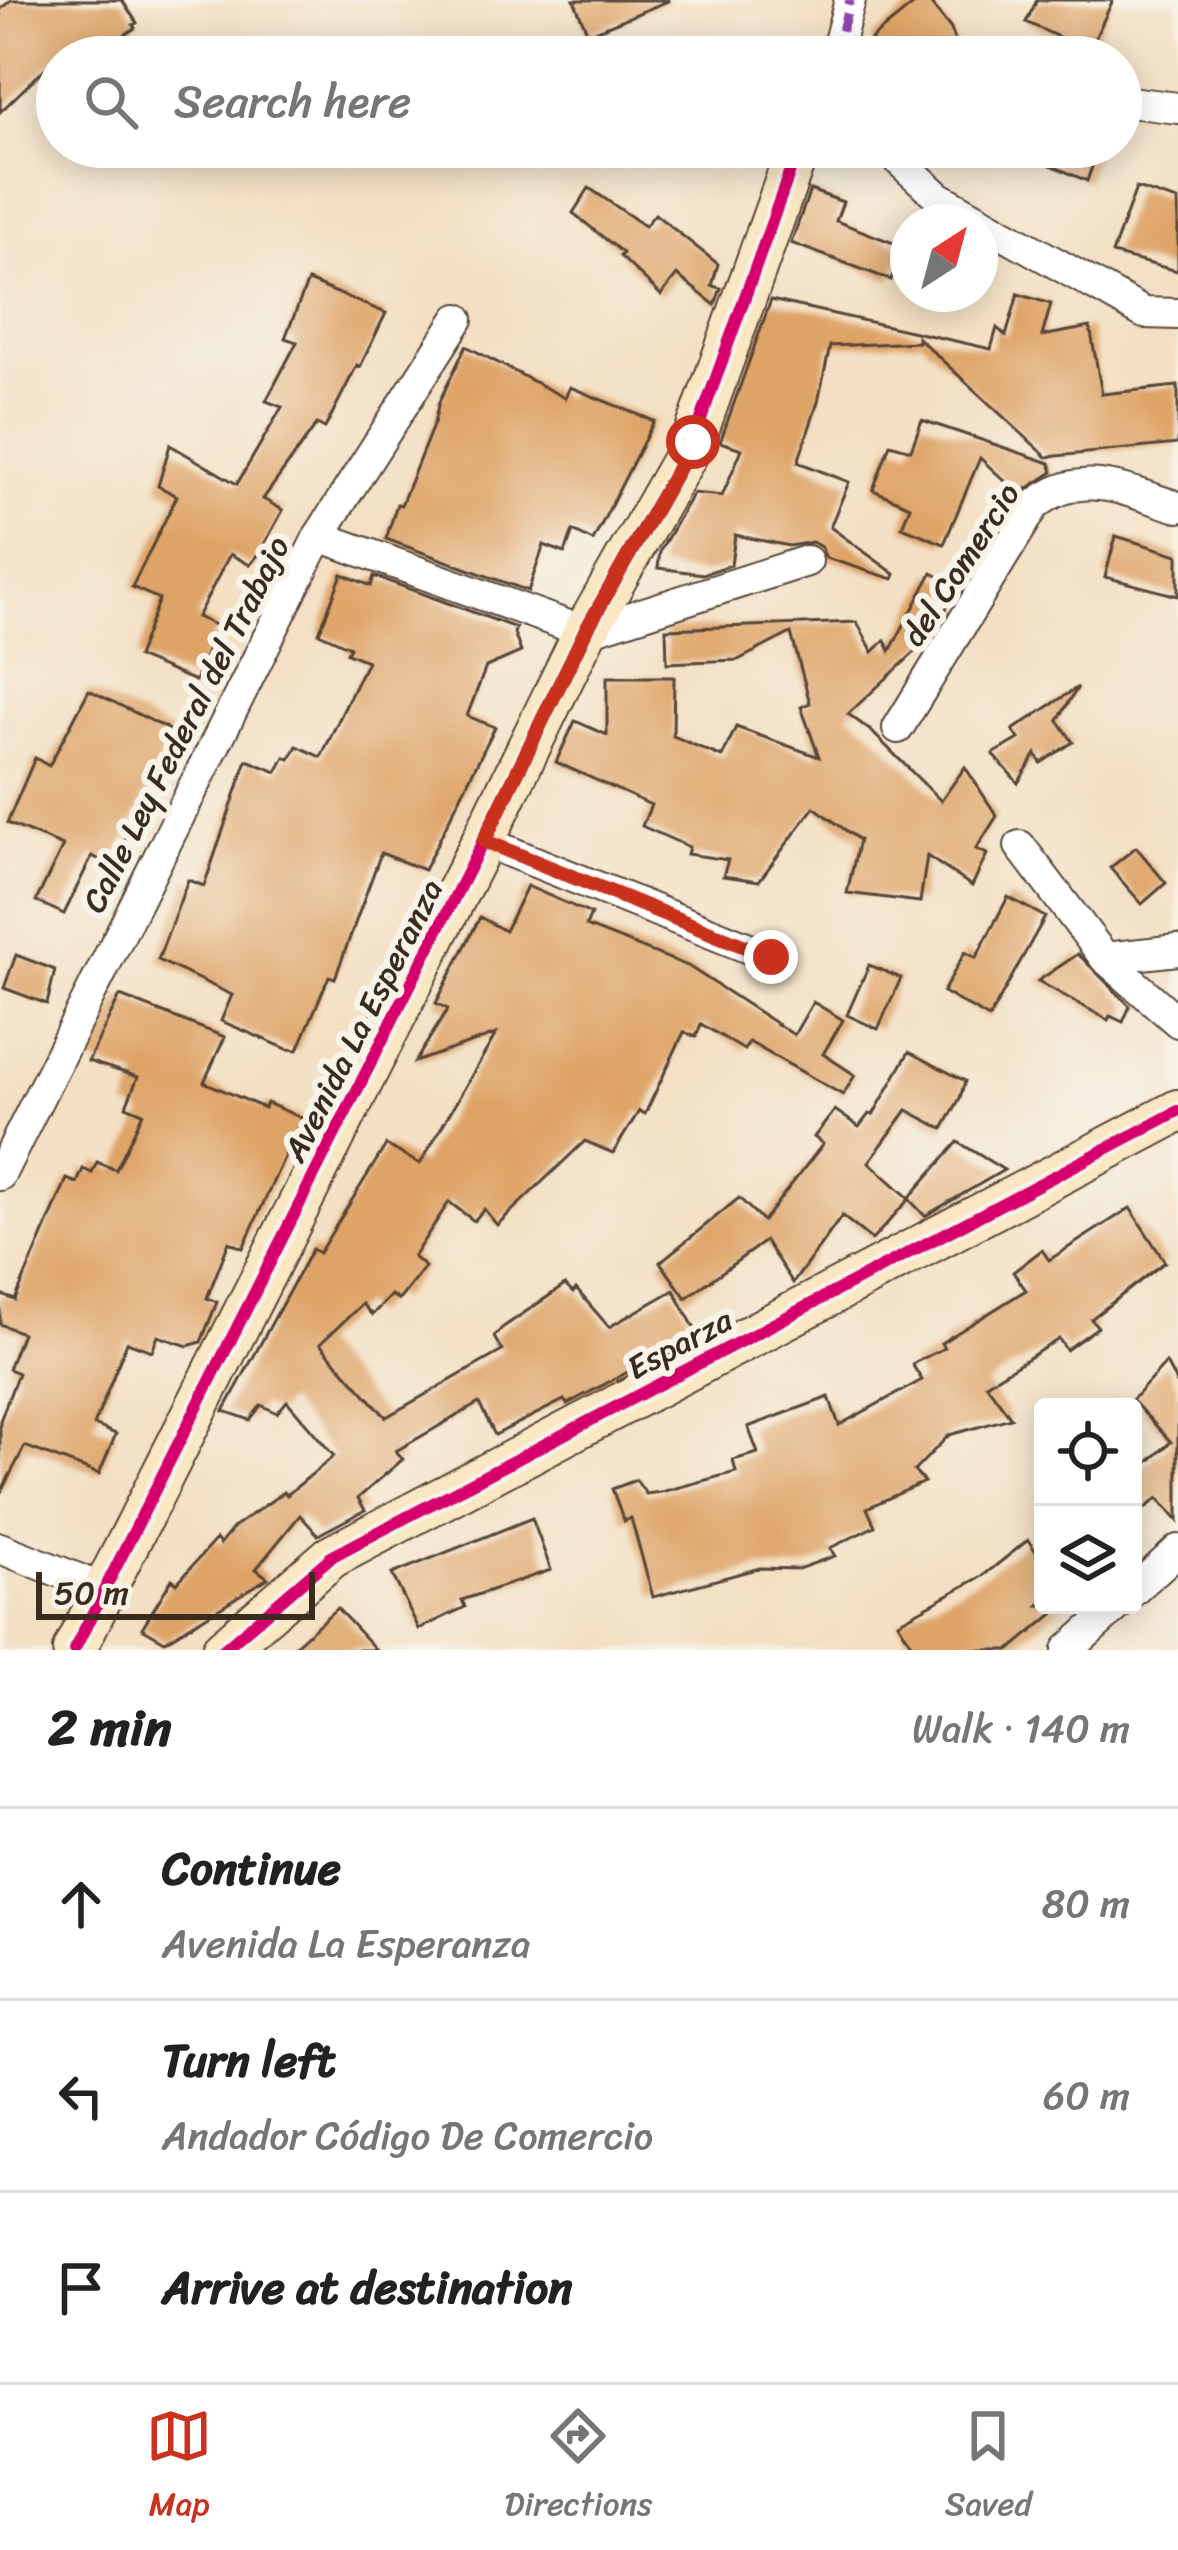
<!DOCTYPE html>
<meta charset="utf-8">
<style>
body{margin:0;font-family:Sriracha,sans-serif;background:#f6f6f6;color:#222}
.controls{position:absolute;right:36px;bottom:36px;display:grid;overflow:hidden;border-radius:12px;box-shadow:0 6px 30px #0003}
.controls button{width:108px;height:108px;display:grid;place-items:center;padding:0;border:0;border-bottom:3px solid #e0e0e0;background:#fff;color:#222;font:60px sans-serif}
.compass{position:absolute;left:890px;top:204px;width:108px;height:108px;border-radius:50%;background:#fff;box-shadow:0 6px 30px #0003;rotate:36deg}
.scale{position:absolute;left:36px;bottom:30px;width:279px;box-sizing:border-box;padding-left:12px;border:6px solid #3b2a1e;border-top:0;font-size:33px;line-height:42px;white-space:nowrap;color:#3b2a1e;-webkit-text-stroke:9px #f7f3e8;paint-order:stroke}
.stop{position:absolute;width:36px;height:36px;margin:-27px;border:9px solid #c8321e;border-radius:50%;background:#fff}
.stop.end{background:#c8321e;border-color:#fff;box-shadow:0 3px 12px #0008}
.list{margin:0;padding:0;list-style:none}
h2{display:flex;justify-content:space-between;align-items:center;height:156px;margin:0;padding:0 48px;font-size:51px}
h2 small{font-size:39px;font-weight:400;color:#767676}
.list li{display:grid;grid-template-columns:78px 1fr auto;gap:36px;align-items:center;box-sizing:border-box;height:192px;padding:0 48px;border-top:3px solid #e0e0e0}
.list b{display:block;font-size:45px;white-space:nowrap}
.list p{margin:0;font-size:39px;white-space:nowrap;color:#767676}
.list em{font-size:39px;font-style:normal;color:#767676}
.icon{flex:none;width:66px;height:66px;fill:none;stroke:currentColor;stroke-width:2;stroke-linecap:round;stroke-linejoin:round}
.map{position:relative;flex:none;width:1178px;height:1650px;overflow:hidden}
.search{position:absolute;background:#fff;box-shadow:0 6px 30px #0003;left:36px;right:36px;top:36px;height:132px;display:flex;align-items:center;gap:30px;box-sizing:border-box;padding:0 42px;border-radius:66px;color:#767676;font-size:45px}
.sheet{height:732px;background:#fff}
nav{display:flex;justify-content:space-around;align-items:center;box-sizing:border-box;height:168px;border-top:3px solid #e0e0e0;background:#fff;font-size:33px;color:#767676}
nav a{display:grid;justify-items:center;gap:6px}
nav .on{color:#c8321e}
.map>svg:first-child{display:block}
.building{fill:#dea366}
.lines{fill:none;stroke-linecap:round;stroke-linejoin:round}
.street-casing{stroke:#574537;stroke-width:34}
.secondary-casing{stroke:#574537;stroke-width:46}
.street{stroke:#fff;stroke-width:30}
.secondary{stroke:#f9e7c3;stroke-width:42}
.quiet{stroke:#8e44ad;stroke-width:9;stroke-dasharray:18 9;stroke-linecap:butt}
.cycleway-casing{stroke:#f7f3e8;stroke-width:20}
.cycleway{stroke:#d6006c;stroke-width:12}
.route{stroke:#c8321e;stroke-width:15}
.labels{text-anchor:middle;stroke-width:12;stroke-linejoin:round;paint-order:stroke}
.street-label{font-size:33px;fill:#3b2a1e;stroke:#f7f3e8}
</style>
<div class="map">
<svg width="1178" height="1650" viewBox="0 0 1178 1650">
<rect width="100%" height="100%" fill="#f7f3e8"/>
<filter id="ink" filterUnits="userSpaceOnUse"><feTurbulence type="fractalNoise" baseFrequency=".00833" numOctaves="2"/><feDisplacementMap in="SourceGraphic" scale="24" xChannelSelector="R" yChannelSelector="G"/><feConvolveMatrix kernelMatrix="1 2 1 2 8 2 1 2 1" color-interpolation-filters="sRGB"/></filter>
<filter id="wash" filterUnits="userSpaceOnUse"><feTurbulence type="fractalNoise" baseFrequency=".004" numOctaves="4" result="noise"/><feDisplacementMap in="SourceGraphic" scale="48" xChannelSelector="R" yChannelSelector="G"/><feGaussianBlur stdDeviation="2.7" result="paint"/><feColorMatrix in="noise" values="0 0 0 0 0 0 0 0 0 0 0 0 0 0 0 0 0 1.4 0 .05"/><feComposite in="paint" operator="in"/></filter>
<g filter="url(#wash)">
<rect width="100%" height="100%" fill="#f3dfc3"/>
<g id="blocks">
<g class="building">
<polygon points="11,0 122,0 137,23 133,25 135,28 115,41 128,57 57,57 0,112 0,10"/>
<polygon points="574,0 668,0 668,1 588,34"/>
<polygon points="919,0 928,0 951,29 960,57 885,57 871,39"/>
<polygon points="1037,0 1113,0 1089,51 1026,22"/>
<polygon points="1010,147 1078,147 1096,155 1087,181"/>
<polygon points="589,188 645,226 655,214 718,264 712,286 721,288 715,305 677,275 661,295 620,256 623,253 573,213"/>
<polygon points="1136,188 1178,201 1178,271 1112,254"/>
<polygon points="810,190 843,202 836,221 904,247 891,280 791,243"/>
<polygon points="308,281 386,313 360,367 357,365 325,428 317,424 263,499 283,510 259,554 250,565 230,554 197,617 217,626 195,681 137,657 159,599 132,587 177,496 158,486 170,445 237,484 282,407 266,401 297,342 285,338"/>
<polygon points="1018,294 1051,304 1042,336 1090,327 1102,394 1178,386 1178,444 1047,457 918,338 918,342 830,346 818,402 798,462 849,482 830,527 895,574 893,579 826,558 821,547 812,542 789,546 735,535 731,565 703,574 658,568 660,551 693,493 722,496 742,449 720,442 771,300 991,349 997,328 1006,336"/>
<polygon points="466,346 565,398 570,387 654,421 593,541 573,531 565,553 544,545 528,591 386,539 397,504 401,505 434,423 439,402"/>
<polygon points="922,420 1050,463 1053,472 1019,494 980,458 944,544 902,527 910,506 873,490 890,444 911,450"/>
<polygon points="1116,536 1178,555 1178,596 1105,577"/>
<polygon points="932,573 958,587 930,638 848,714 871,731 941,801 965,767 997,816 976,849 987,854 972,886 927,856 920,902 847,893 859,840 814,807 759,881 723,876 728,860 687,854 689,847 642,826 651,805 556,762 575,721 607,735 607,677 674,677 673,736 722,757 736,727 819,757 801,707 810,703 791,633 738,660 667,663 666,629 857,622 873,652 885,640 890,651"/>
<polygon points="342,574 371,586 374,576 516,628 514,633 521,652 486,667 467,716 495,727 424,870 381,853 335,978 329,976 298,1050 287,1049 221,1021 232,995 158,960 188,880 204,886 247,760 277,772 285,757 290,759 297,746 321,757 367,661 347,653 350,647 319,633"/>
<polygon points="1078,687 1058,720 1073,742 1041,763 1036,754 1018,783 993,754 1019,739 1013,730"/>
<polygon points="89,690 174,732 113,866 92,856 64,914 36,901 63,846 7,823 35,758 49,766"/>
<polygon points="1136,847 1166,883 1142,904 1110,868"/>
<polygon points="527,886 591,914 586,926 688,966 794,1035 813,1002 843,1020 823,1054 855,1075 843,1095 749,1042 744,1050 701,1024 696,1037 684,1032 645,1114 639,1111 613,1153 585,1141 497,1225 484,1209 474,1221 449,1202 413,1257 425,1267 399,1300 391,1295 372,1315 362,1304 320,1344 386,1417 502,1351 494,1337 502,1328 565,1285 573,1293 576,1289 609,1327 674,1290 698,1335 567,1404 564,1400 495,1435 479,1403 396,1451 403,1459 358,1498 365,1510 318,1535 300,1515 256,1569 268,1578 165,1641 142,1628 172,1579 177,1583 216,1539 220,1544 234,1527 284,1492 287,1495 334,1456 287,1401 277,1413 261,1405 250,1420 224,1411 312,1249 319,1253 386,1145 420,1164 496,1034 415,1062 448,1009 436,1003 480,917 505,931"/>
<polygon points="1008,897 1045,917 989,1018 943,992 965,952 976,958"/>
<polygon points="1078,954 1130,1006 1123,1022 1110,1016 1108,1020 1038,981"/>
<polygon points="16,955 55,970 47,1004 4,988"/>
<polygon points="869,965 901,978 878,1029 847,1015"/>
<polygon points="120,996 225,1037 204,1082 264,1108 267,1103 302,1118 243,1248 229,1242 207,1298 217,1302 201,1342 188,1346 158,1336 152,1351 127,1342 94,1425 116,1434 99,1474 25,1446 0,1494 0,1421 18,1373 8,1369 22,1333 0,1324 0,1294 15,1300 67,1179 77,1183 83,1169 92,1173 97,1162 116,1170 143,1113 126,1106 138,1077 88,1061"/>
<polygon points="909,1052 965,1081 960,1098 943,1129 907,1110 869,1162 909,1198 958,1142 1004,1170 925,1216 909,1199 872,1240 842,1216 793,1283 765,1241 686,1298 660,1262 739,1198 763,1221 823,1144 814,1137 835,1110 859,1127 869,1114 873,1115"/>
<polygon points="1130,1208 1165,1262 1091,1319 1098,1327 1066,1350 1059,1339 986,1384 1011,1418 949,1435 914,1471 924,1482 867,1508 875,1526 830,1548 835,1556 798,1569 760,1568 653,1597 631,1518 624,1521 612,1489 636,1480 646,1494 661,1492 736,1472 733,1460 758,1453 748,1427 829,1397 839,1425 922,1380 912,1364 944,1348 941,1343 1026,1290 1013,1272 1042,1250 1049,1260"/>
<polygon points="1166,1363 1178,1386 1178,1521 1158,1498 1133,1518 1133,1475 1171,1442 1132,1400"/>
<polygon points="532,1518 551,1570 462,1600 465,1607 419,1629 392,1574"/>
<polygon points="1028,1540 1043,1562 1043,1601 1039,1605 1064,1605 1010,1650 915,1650 898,1622 984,1575"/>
<polygon points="337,1608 376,1650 290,1650"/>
</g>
</g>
</g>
<g filter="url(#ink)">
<use href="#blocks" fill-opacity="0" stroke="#574537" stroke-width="3"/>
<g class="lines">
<g class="street-casing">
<g id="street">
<polyline points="835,57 850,0"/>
<polyline points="1121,101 1178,108"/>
<polyline points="884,147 939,197 1144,313 1178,314"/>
<polyline points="319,536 585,632 807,561"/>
<path d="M898 728 1034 506C1081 466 1125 491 1178 507"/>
<polyline points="483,841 771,957"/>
<polyline points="1020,846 1105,958 1178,1022"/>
<polyline points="1105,958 1178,950"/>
<polyline points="0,1175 319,536 458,319"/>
<polyline points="0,1548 103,1589"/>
<polyline points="1133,1591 1178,1550"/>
<polyline points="1068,1650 1118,1605"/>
</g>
</g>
<g class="secondary-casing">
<g id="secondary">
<polyline points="74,1650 483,841 585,632 693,442 794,160 803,147"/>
<polyline points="223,1650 331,1557 1178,1111"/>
</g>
</g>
<use href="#street" class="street"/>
<use href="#secondary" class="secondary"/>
<polyline class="quiet" points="835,57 850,0"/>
<g class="cycleway-casing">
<g id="cycleway">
<polyline points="74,1650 483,841 585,632 693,442 794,160 803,147"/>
<polyline points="223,1650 331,1557 1178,1111"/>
</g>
</g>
<use href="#cycleway" class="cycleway"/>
</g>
</g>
<g class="lines" filter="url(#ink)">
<polyline class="route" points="693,442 585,632 484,841 771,957"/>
</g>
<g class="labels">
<g class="street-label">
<text transform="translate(960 564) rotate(-57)" y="12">del Comercio</text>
<text transform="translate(185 724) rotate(-63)" y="12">Calle Ley Federal del Trabajo</text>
<text transform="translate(362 1020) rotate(-63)" y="12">Avenida La Esperanza</text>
<text transform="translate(679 1343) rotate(-28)" y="12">Esparza</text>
</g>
</g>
</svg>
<div class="controls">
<button><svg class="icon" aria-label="locate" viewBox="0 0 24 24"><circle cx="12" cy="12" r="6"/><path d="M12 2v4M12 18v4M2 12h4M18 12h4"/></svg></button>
<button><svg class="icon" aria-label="layers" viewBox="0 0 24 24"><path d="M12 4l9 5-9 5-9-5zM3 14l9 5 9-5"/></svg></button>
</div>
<svg class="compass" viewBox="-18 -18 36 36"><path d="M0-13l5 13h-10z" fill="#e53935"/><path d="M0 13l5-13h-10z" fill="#767676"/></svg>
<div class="scale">50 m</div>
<div class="stop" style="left:693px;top:442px"></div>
<div class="stop end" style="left:771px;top:957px"></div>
<div class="search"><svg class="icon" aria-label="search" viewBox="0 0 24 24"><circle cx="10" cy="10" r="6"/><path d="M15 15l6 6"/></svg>Search here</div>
</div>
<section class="sheet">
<h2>2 min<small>Walk · 140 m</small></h2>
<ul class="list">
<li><svg class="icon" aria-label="ahead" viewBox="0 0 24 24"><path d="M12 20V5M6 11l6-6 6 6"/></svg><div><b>Continue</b><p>Avenida La Esperanza</p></div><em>80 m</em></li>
<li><svg class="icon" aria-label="left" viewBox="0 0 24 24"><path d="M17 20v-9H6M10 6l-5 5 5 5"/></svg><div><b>Turn left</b><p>Andador Código De Comercio</p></div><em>60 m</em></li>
<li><svg class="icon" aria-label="arrive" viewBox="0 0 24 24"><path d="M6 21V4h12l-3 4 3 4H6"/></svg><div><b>Arrive at destination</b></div></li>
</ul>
</section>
<nav>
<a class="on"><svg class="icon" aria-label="map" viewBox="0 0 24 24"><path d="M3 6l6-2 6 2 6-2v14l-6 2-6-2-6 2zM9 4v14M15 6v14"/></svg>Map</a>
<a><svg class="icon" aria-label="directions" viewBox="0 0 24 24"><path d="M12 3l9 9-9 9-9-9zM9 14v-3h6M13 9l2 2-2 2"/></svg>Directions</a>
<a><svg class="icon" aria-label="saved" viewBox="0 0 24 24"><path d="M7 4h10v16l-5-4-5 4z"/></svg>Saved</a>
</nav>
